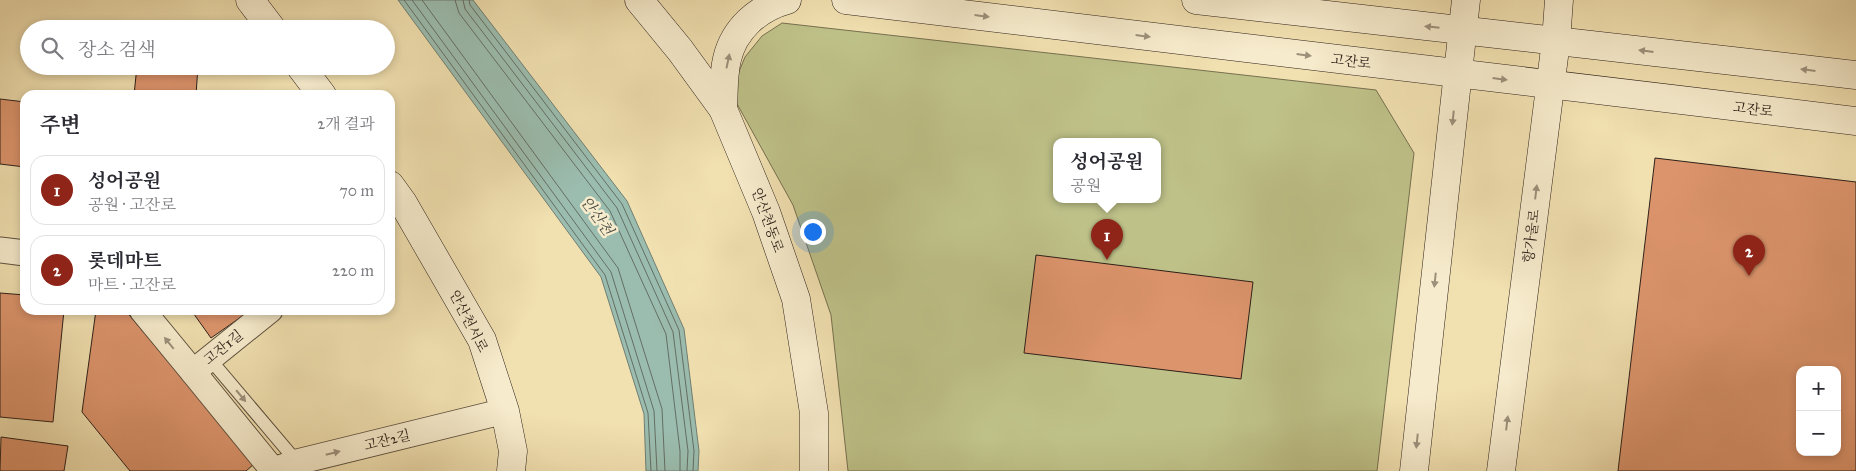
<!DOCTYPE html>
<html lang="ko">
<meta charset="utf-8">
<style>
body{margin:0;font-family:"IM FELL Great Primer","Noto Serif KR",serif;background:#f2f2f3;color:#2b2b33}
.controls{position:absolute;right:15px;bottom:15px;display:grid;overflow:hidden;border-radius:10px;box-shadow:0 2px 8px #0003}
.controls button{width:45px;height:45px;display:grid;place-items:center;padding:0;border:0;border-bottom:1px solid #e1e1e2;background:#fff;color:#2b2b33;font:25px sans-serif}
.you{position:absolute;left:812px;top:231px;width:18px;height:18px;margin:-12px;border:4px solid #fff;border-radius:50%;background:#1a73e8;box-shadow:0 0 0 8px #1a73e833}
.badge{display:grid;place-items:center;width:32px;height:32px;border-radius:50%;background:#8f2418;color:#fff;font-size:16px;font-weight:700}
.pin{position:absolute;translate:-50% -41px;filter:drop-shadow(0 1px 2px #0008)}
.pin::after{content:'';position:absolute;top:26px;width:18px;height:15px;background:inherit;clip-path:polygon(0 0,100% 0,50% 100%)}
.popup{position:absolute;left:1053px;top:138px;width:108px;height:65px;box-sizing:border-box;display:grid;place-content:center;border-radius:10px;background:#fff;filter:drop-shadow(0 1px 4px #0005);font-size:16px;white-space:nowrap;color:#7c7c81}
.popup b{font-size:19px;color:#2b2b33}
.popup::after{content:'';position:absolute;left:50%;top:100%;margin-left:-10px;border:10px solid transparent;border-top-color:#fff}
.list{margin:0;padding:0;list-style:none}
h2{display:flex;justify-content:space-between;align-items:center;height:65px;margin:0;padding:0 20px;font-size:21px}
h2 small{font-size:16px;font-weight:400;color:#7c7c81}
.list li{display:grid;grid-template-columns:32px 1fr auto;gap:15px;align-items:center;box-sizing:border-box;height:70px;margin:0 10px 10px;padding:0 10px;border:1px solid #e1e1e2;border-radius:15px}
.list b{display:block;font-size:19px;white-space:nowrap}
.list p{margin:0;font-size:16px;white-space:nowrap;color:#7c7c81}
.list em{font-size:16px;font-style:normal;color:#7c7c81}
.icon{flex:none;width:28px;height:28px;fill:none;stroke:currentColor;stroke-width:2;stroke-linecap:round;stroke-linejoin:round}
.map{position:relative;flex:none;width:1856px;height:471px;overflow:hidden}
.search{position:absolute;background:#fff;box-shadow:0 2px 8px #0003;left:20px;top:20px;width:375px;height:55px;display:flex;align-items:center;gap:12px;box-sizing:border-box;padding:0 18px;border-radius:28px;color:#7c7c81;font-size:19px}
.panel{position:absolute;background:#fff;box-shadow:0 2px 8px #0003;left:20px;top:90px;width:375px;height:225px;border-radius:15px}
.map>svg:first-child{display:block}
.green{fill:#bec188;stroke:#767050;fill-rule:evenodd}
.water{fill:#9bbdaf;stroke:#6f7e73}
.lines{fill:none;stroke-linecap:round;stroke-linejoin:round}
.shore{stroke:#646e64;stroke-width:1}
.building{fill:#dc946c;stroke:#2d2019;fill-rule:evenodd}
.lane-casing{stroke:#5e503f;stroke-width:14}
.street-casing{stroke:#5e503f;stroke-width:27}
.secondary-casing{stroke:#2d2019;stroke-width:29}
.lane{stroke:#f6ebcc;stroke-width:12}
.street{stroke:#f6ebcc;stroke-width:25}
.secondary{stroke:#f6ebcc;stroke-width:28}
.oneway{fill:#9c907b}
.labels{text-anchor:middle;stroke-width:5;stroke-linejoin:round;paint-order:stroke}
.street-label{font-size:14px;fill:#2d2019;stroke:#f6ebcc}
.water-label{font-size:15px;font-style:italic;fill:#4e4f46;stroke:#f6ebcc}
</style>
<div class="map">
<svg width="1856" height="471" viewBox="0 0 1856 471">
<rect width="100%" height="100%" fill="#f1e0b0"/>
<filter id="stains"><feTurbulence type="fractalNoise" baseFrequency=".004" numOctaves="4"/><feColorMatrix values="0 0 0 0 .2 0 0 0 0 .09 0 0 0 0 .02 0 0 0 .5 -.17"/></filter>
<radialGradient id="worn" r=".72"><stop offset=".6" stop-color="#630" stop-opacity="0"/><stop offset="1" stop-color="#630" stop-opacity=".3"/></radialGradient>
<path class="green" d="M782 23 1376 90 1414 153 1377 471H848L831 315 793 205 736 102V79L745 57 762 36ZM1057 141H1157V199H1057Z"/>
<polygon class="water" points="398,0 473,0 627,201 684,329 699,451 698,471 646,471 644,414 601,277"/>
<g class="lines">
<g class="shore">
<polyline points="404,0 605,275 648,413 651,471"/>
<polyline points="412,0 611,272 654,411 657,471"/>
<polyline points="422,0 618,268 662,409 665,471"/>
<polyline points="455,0 459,13 610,211 666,334 680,451 680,471"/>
<polyline points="463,0 465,9 617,208 673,332 688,451 687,471"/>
<polyline points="469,0 470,5 622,204 679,330 694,451 693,471"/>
</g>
</g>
<g class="building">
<polygon points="137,66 198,66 196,95 134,95"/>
<polygon points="0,99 25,102 25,167 0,164"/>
<path d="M1655 158 1856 182V471H1618ZM1800 370H1837V452H1800Z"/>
<polygon points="1036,255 1253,282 1241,379 1024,353"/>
<polygon points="0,293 25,295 25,310 64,310 53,422 0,417"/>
<polygon points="96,310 125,310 254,464 246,471 130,471 82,412"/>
<polygon points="191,310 251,310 211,338"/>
<polygon points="1,437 68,446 64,471 0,471"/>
</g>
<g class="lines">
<g class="lane-casing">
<polyline id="lane" points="209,358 297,462"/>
</g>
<g class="street-casing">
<g id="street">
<polyline points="0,250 25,253"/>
<polyline points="142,310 193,372 270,310"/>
<polyline points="193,372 272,469"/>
<polyline points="270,471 297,462 505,411"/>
</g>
</g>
<g class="secondary-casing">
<g id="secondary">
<polyline points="250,0 272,29"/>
<polyline points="639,0 680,50 723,109 766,212 796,299 814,413 814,471"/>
<polyline points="846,0 1856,121"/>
<polyline points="1196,0 1856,75"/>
<polyline points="300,66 322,95"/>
<path d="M723 109C724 93 723 75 727 59 734 29 758 8 787 0"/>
<polyline points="390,185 403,203 482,340 505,411 513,451 511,471"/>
<polyline points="1414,471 1466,0"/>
<polyline points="1501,471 1556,41 1559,0"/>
</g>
</g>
<use href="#lane" class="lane"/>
<use href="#street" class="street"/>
<use href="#secondary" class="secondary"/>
</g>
<defs><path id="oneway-solid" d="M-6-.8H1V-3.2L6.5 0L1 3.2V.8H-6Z" transform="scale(1.25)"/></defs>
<g class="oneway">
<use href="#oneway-solid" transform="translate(982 16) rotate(7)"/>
<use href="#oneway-solid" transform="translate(1432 27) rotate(-174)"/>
<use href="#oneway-solid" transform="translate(1143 36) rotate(7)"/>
<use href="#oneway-solid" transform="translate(1646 51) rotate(-173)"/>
<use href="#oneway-solid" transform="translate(1304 55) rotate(7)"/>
<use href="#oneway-solid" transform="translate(728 61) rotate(-78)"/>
<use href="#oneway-solid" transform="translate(1808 70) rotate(-173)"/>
<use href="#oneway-solid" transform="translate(1500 79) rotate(7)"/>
<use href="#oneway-solid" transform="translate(1453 118) rotate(96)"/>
<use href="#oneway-solid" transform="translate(1536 192) rotate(-83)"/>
<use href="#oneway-solid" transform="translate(1435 280) rotate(96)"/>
<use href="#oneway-solid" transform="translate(169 343) rotate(-129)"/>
<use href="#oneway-solid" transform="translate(241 396) rotate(50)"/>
<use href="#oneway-solid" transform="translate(1507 423) rotate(-83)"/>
<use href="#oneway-solid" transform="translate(1417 441) rotate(96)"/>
<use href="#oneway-solid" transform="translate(333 453) rotate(-14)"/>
</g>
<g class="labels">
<g class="street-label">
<text transform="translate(1351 61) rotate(7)" y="5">고잔로</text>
<text transform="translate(1753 109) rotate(7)" y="5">고잔로</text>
<text transform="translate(768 220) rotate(70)" y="5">안산천동로</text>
<text transform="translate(1531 236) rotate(-83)" y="5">항가울로</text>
<text transform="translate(469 321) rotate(63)" y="5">안산천서로</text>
<text transform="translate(223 347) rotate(-39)" y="5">고잔1길</text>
<text transform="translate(387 440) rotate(-14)" y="5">고잔2길</text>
</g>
<g class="water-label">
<text transform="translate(597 216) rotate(54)" y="5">안산천</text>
</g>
</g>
<rect width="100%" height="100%" filter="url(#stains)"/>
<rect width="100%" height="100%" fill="url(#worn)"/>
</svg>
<div class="controls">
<button>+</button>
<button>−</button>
</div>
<div class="you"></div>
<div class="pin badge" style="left:1107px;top:260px">1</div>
<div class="popup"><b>성어공원</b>공원</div>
<div class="pin badge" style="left:1749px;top:276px">2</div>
<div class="search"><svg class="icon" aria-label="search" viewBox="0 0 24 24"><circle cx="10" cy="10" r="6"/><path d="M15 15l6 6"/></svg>장소 검색</div>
<section class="panel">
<h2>주변<small>2개 결과</small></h2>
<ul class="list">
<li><span class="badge">1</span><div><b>성어공원</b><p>공원 · 고잔로</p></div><em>70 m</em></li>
<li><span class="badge">2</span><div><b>롯데마트</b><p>마트 · 고잔로</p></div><em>220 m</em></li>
</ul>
</section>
</div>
